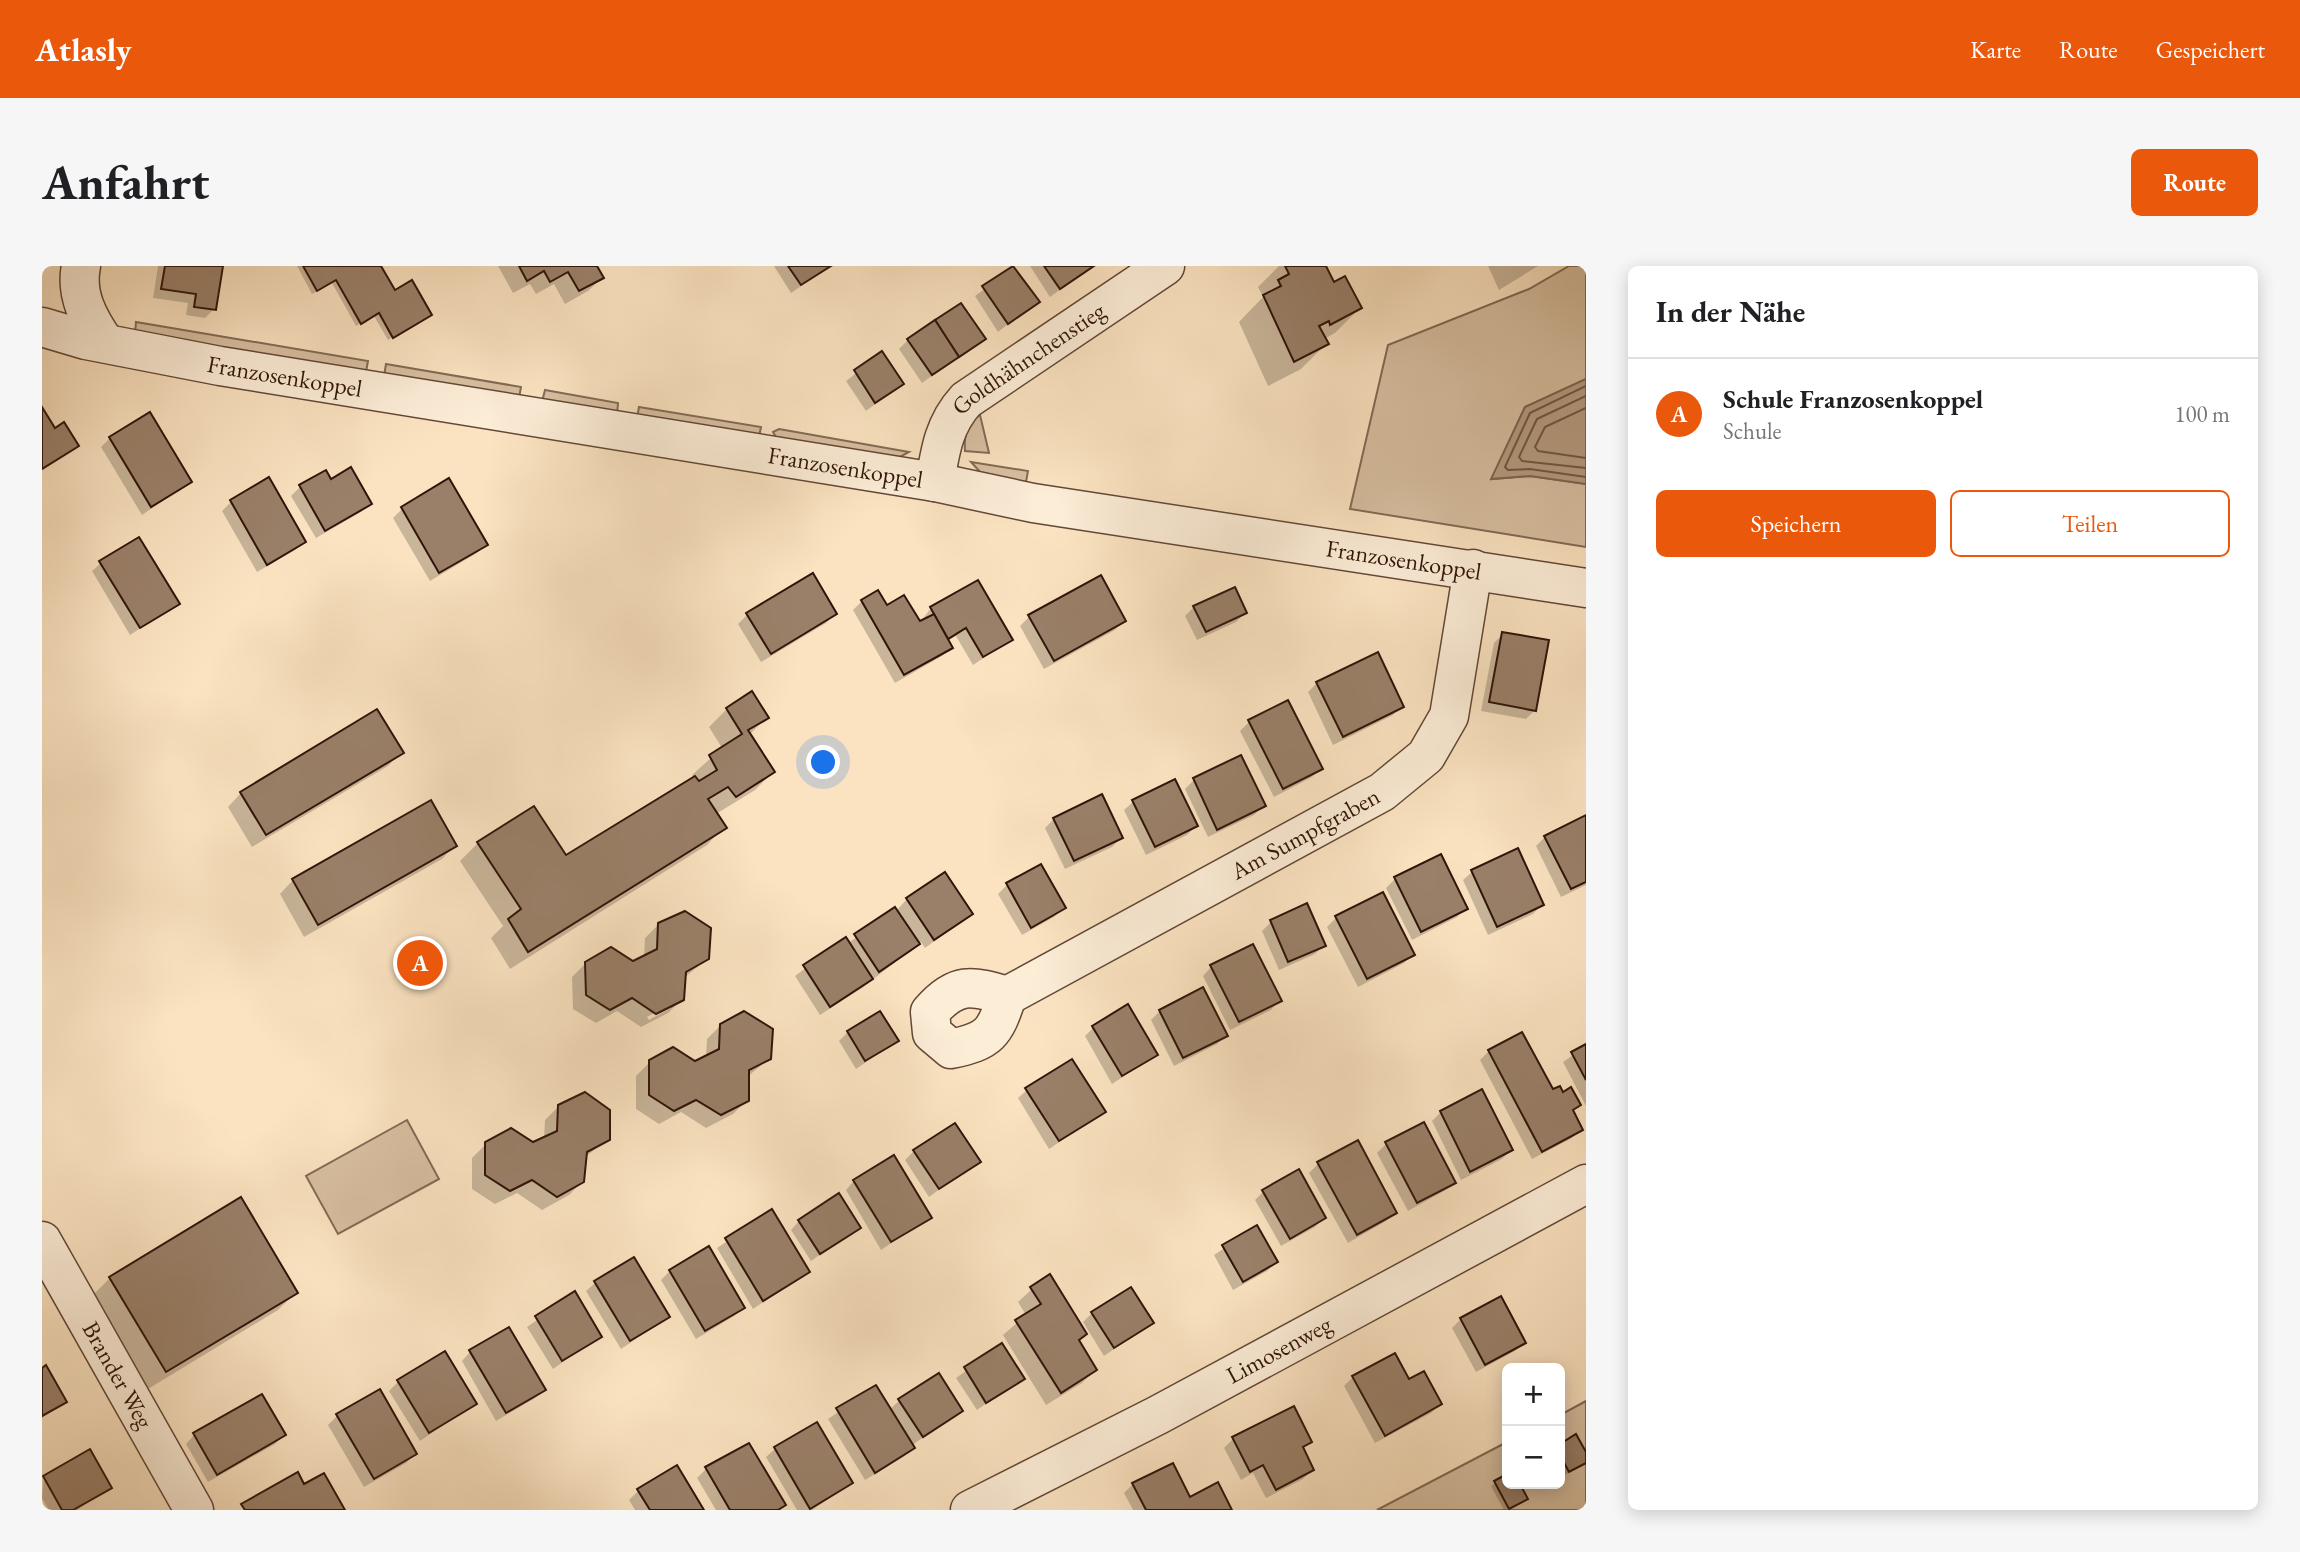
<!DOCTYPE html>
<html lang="de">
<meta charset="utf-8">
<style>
body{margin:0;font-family:"EB Garamond",serif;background:#f6f6f6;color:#202124}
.controls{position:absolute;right:21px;bottom:21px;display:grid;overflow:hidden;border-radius:10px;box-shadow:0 4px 18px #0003}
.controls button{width:63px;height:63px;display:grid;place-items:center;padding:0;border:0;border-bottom:2px solid #e0e0e0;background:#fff;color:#202124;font:35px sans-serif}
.you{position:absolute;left:782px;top:497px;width:24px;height:24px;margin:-18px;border:5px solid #fff;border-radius:50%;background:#1a73e8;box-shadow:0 0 0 10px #1a73e833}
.badge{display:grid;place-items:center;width:46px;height:46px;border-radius:50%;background:#ea580c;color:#fff;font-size:23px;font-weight:700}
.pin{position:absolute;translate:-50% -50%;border:4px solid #fff;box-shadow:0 2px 7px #0006}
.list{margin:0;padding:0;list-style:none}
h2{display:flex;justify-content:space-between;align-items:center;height:91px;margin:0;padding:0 28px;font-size:30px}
h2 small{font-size:23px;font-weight:400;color:#757577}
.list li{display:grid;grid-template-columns:46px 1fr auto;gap:21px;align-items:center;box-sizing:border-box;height:112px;padding:0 28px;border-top:2px solid #e0e0e0}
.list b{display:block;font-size:26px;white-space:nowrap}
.list p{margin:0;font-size:23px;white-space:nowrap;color:#757577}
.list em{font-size:23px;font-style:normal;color:#757577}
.actions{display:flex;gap:14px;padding:21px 28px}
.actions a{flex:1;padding:16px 0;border:2px solid #ea580c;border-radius:10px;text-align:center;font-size:24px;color:#ea580c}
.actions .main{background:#ea580c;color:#fff}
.map{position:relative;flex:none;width:1544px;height:1244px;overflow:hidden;border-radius:10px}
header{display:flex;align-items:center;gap:42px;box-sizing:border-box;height:98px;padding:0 35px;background:#ea580c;color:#fff}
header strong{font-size:33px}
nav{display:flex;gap:38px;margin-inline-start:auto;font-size:24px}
.intro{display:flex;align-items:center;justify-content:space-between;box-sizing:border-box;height:168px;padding:0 42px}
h1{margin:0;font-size:49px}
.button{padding:18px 32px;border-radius:10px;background:#ea580c;color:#fff;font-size:24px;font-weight:700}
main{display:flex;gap:42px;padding:0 42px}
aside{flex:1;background:#fff;border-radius:10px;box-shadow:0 4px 18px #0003}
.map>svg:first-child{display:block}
.green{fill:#d8c0a2;stroke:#846a56;stroke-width:2}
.water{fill:#b69d82;stroke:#806652;stroke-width:2}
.shadow{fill:#0003;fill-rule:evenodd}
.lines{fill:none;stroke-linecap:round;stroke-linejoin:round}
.shore{stroke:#735846;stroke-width:2}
.building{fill:#9a8069;stroke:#301409;stroke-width:2}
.minor-casing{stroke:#634837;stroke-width:41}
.minor{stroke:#fcedd7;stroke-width:38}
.labels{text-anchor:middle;stroke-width:5;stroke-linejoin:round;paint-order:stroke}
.street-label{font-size:24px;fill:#301409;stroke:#fcedd7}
</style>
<header>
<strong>Atlasly</strong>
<nav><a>Karte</a><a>Route</a><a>Gespeichert</a></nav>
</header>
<div class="intro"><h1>Anfahrt</h1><a class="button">Route</a></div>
<main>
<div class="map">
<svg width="1544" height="1244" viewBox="0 0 1544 1244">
<rect width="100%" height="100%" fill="#fbe3c1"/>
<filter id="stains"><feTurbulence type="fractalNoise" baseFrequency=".00286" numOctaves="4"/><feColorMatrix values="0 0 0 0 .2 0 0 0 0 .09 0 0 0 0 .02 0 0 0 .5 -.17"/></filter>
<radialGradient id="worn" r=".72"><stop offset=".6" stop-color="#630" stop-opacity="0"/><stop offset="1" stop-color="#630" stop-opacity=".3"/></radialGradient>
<g class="green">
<polygon points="1527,0 1544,0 1544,113 1483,141 1450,213 1488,210 1544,218 1544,281 1308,243 1346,79 1487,23"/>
<polygon points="94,56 326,95 324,106 93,68"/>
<polygon points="344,98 479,121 477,132 342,110"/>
<polygon points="503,124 576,137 575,149 500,136"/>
<polygon points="597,141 719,161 717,171 595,152"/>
<path d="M938 149 947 187 923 185C922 169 924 156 938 149Z"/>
<polygon points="737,163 867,186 856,192 736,175 731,166"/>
<polygon points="929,196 986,205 984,216 939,207"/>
<polygon points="365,854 397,913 296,968 264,910"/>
<polygon points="1544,1135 1544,1244 1335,1244 1465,1176 1465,1218 1518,1218 1518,1149"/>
</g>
<polygon class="water" points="1544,113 1544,218 1488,210 1449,213 1483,141"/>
<g class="shadow">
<polygon points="116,0 180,0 172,43 163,52 144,49 146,37 111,32"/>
<polygon points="255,0 337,0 352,27 388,49 346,74 332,50 314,60 290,17 270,28"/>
<polygon points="456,0 553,0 560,12 546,25 523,38 512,18 494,28 488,18 471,27"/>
<polygon points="732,0 788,0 749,27"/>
<polygon points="988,0 1050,0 1008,31"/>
<polygon points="1237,0 1282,0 1291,18 1318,42 1293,67 1282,73 1284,78 1259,103 1226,120 1197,56 1221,31 1216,21"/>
<polygon points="1446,0 1496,0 1457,24"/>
<polygon points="972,1 995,36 956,66 933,30"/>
<polygon points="941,73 880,117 857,83 866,74"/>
<polygon points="840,87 860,118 824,145 804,115"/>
<polygon points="0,144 12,164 35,180 0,204"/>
<polygon points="68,172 148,216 100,249 59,181"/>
<polygon points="226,214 262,276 253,284 215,306 180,245 189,236"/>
<polygon points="289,215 328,238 319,246 274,272 249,230 258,221"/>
<polygon points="406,215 444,278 435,287 388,315 351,252 360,243"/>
<polygon points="59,297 135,338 88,369 50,305"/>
<polygon points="935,316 969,374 931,399 914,370 905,375 909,381 900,390 853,417 811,344 820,335 844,341 877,358 889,342"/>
<polygon points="1152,341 1203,347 1194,356 1155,374 1143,350"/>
<polygon points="793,348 784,357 719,396 696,358 705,349"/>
<polygon points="987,351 1082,355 1073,364 1002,403 978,360"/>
<polygon points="1461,368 1493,444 1484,453 1439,445 1452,377"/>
<polygon points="1275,417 1360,440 1351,449 1291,479 1266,426"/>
<polygon points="685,443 724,452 707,469 731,506 713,524 674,548 682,561 665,579 468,703 449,672 461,660 418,595 436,577 524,592 652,512 650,509 680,482 667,461"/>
<polygon points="1207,456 1279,502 1270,511 1232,531 1198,465"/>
<polygon points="359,486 346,500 210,581 186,541 199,527"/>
<polygon points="1198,491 1221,540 1212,549 1166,571 1143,523 1152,514"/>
<polygon points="1091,536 1154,560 1145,569 1104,589 1082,544"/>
<polygon points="1544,551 1544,619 1519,631 1494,580 1503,571"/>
<polygon points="1012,553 1079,572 1070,581 1023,603 1003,562"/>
<polygon points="413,579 400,593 262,671 238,628 251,614"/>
<polygon points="1430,606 1500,639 1491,648 1446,669 1421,614"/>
<polygon points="1353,613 1424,642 1415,651 1370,674 1344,622"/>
<polygon points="965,619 1021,642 1012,651 980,669 956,628"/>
<polygon points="865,633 929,648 883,682 879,676 820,722 778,749 753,710 803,673 806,677 854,645"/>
<polygon points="1264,640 1282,679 1273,688 1237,704 1220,665 1229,656"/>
<polygon points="1294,652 1371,688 1362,697 1316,721 1285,661"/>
<path d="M617 658 665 693 642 712 640 733 626 747 599 761 575 745 554 757 531 743 530 711 544 697H590L602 691 603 672ZM629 738V742L607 754 605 751Z"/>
<polygon points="1169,701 1237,735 1229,744 1188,764 1161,710"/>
<polygon points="1118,745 1184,769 1175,778 1132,800 1109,754"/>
<polygon points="679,759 727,793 705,811 705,834 691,848 664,862 639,846 617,858 594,843 594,810 608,796 653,797 664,791 665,773"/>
<polygon points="1052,761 1114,789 1070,818 1043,770"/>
<polygon points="806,766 855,775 814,803 797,775"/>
<polygon points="1544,780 1544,840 1521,796"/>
<polygon points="1447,785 1536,839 1530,846 1539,863 1530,872 1490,893 1438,794"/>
<polygon points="985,824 1062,846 1007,883 976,832"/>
<polygon points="517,840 566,873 542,892 541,915 527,929 500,944 475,927 453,938 430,923 430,892 444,878 491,878 502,873 503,854"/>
<polygon points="1399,846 1469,884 1460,893 1419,914 1390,855"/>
<polygon points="1344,878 1411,917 1402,925 1366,945 1335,887"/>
<polygon points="872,885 936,895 887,931 863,894"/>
<polygon points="1276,898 1353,946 1344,955 1306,977 1267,907"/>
<polygon points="812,915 888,951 839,984 804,924"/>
<polygon points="1222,925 1282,952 1273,961 1239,980 1213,934"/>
<polygon points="198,933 254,1026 236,1044 106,1123 50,1030 68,1012"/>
<polygon points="729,946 766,1006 711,1043 675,982"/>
<polygon points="757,955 816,961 769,995 749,964"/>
<polygon points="1214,961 1234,996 1225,1005 1191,1024 1172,989"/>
<polygon points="628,1005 701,1042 692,1050 654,1073 619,1014"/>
<polygon points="553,1017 626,1051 579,1083 544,1025"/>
<polygon points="990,1023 1043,1068 1036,1076 1053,1104 1040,1117 1004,1139 961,1069 984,1049 976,1036"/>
<polygon points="533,1028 558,1070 511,1103 485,1061"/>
<polygon points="1050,1047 1110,1057 1062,1090 1041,1056"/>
<polygon points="1419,1053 1482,1076 1473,1085 1434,1106 1410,1062"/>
<polygon points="960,1079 980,1112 935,1144 914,1112"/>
<polygon points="428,1086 502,1124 493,1132 454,1155 420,1095"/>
<polygon points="0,1104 23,1136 0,1152"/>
<polygon points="1311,1111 1366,1115 1398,1138 1389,1147 1333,1177 1302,1120"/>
<polygon points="356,1116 433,1137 378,1175 347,1125"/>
<polygon points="833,1121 847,1144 858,1134 919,1144 869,1180 870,1182 861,1191 823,1214 786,1153"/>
<polygon points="295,1150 373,1188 364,1197 322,1221 286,1159"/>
<polygon points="152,1169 242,1169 233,1178 166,1216 144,1178"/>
<polygon points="1534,1171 1544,1196 1523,1209 1518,1200 1518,1180"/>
<polygon points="1191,1173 1268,1176 1260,1183 1270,1204 1261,1213 1224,1232 1211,1207 1199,1214 1182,1182"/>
<polygon points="733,1183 809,1217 770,1244 755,1244 724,1191"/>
<polygon points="664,1203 742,1239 737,1244 674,1244 655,1212"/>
<polygon points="1465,1210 1465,1218 1476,1218 1484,1233 1462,1244 1449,1220"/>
<polygon points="2,1211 68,1221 35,1244 7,1244 0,1232"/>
<polygon points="1091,1218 1147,1233 1188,1244 1091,1244 1082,1227"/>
<polygon points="596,1225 660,1244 593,1244 587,1234"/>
</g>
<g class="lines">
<g class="shore">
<polyline points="1544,120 1488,147 1463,201 1466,204 1488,203 1544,211"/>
<polyline points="1544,130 1495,153 1477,191 1480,195 1544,202"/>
<polyline points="1544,142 1503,161 1493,181 1496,185 1544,192"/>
</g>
</g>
<g class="building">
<polygon points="123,0 181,0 174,44 152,41 154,28 119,23"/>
<polygon points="261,0 339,0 353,24 370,14 390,49 351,72 337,47 319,58 294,14 275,25"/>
<polygon points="477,0 555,0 562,12 537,25 526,6 508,16 502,5 485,15"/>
<polygon points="746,0 789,0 759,19"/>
<polygon points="971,0 998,36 966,58 940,20"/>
<polygon points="1002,0 1052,0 1018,23"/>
<polygon points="1243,0 1284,0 1292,16 1303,10 1320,42 1288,59 1287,55 1277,60 1287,78 1252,96 1221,29 1239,20 1236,14 1247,8"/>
<polygon points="919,37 944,73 917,91 893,54"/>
<polygon points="893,54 917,91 890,109 865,73"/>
<polygon points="840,85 862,118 833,137 812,104"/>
<polygon points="0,141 13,162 22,156 37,180 0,203"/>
<polygon points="108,146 150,216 109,241 67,171"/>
<polygon points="309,201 330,238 283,265 257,219 284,204 289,213"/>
<polygon points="227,211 264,276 225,299 188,234"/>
<polygon points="407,212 446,279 397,307 359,241"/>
<polygon points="97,271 138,338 98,362 57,295"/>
<polygon points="771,307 795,348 729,388 704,347"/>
<polygon points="1059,309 1084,355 1012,395 986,349"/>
<polygon points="936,314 971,374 941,391 924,362 906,373 888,341"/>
<polygon points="1193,321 1205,347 1164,366 1151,340"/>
<polygon points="836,324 845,339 862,329 878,355 892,348 911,382 862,409 819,334"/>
<polygon points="1460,366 1507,374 1494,445 1447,436"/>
<polygon points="1336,386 1362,441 1301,471 1274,416"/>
<polygon points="710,425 727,452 706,464 733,506 694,531 686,521 666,533 685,562 486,686 466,653 479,643 435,576 492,540 524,589 653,510 657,515 675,504 667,489 700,468 684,442"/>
<polygon points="1246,434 1281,503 1241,523 1206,454"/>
<polygon points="335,443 362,487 224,569 198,526"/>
<polygon points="1199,489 1224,540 1175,564 1151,512"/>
<polygon points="1133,513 1156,560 1113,581 1090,534"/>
<polygon points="1060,528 1081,572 1032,595 1011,552"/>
<polygon points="389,534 415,580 276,659 250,613"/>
<polygon points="1544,549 1544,616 1529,623 1502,570"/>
<polygon points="1476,582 1502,639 1455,661 1429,604"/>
<polygon points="1399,588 1426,643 1379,666 1352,611"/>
<polygon points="999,598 1024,642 989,662 964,617"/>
<polygon points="903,606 931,648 892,674 864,632"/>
<polygon points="1341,626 1373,689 1325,713 1293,650"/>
<polygon points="1265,637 1284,680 1246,696 1228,654"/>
<polygon points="853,641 878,678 837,706 812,668"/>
<polygon points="643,645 669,662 667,693 644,706 642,734 614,748 590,732 568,744 544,729 543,696 569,681 591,695 615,683 616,657"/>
<polygon points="804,671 831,713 788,741 761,699"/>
<polygon points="1211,678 1240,735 1197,756 1168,699"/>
<polygon points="1161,721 1186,770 1141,792 1117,744"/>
<polygon points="1086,738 1116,789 1080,810 1050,760"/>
<polygon points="702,745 731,763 729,793 707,804 707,835 679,849 654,834 632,845 607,829 607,794 631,781 653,795 677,783 678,758"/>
<polygon points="838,745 857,775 823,795 805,765"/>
<polygon points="1480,766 1511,823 1518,820 1521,826 1529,821 1539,839 1531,844 1541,864 1500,886 1446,784"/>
<polygon points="1544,778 1544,814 1529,786"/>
<polygon points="1030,793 1064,846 1017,875 983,822"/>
<polygon points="1440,823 1471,884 1428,906 1398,845"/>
<polygon points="543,826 568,844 568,874 545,886 542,916 515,931 490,914 468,925 443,909 443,876 469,862 491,876 515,865 516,839"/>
<polygon points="1382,856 1414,917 1375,937 1343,876"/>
<polygon points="913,857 939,896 897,923 871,884"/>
<polygon points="1316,874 1355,947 1315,969 1275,896"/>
<polygon points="852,889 890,952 849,976 811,914"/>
<polygon points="1257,903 1284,952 1248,973 1220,924"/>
<polygon points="797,927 819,962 778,988 756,954"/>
<polygon points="199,931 256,1027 124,1106 67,1011"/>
<polygon points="730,943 768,1006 721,1035 683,972"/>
<polygon points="1215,959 1236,996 1201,1016 1180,979"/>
<polygon points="667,980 703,1042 663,1065 627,1004"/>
<polygon points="592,991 628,1051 588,1075 552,1015"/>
<polygon points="1008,1008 1045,1068 1037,1074 1055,1104 1019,1127 973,1054 999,1038 988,1021"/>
<polygon points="1089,1021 1112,1057 1072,1082 1049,1046"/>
<polygon points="533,1025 560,1071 520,1095 493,1050"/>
<polygon points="1459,1030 1484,1077 1443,1099 1418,1052"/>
<polygon points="467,1061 504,1124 464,1147 427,1084"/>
<polygon points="960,1077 983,1113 944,1137 922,1101"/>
<polygon points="403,1085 435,1138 387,1167 355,1114"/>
<polygon points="1353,1087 1367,1113 1382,1105 1400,1138 1343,1170 1310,1110"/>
<polygon points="4,1099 25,1136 0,1150 0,1102"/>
<polygon points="897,1107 921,1145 881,1171 856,1133"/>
<polygon points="834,1119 873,1182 833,1207 794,1142"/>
<polygon points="338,1123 375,1188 332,1213 294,1148"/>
<polygon points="220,1128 244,1169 175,1209 151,1167"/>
<polygon points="1252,1140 1270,1176 1261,1181 1272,1204 1234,1224 1221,1199 1208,1206 1190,1171"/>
<polygon points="775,1156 811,1217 768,1243 732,1181"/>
<polygon points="1534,1168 1544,1186 1544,1197 1527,1206 1518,1189 1518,1178"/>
<polygon points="707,1177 744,1239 736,1244 688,1244 663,1201"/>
<polygon points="48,1183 70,1222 31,1244 20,1244 1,1210"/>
<polygon points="1131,1197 1148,1231 1176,1216 1190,1244 1104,1244 1090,1217"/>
<polygon points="635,1199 662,1244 608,1244 595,1223"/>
<polygon points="256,1206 262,1218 282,1207 303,1244 203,1244 199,1238"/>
<polygon points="1465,1208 1465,1218 1478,1218 1486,1233 1467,1243 1452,1215"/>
</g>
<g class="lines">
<g class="minor-casing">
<g id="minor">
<path d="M39 0C33 29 47 54 63 77"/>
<path id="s1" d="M0 61 44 74 178 100 893 216 991 237 1544 322"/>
<path id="s2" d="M893 216C898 185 902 158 924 134L1123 0"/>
<path id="s3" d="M965 730C953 768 947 775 909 783L890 767 888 746C914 716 929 719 965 730L1340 526 1384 490 1407 450 1431 303"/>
<path id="s4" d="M0 975 152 1244"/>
<path id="s5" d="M928 1244 1116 1149 1544 918"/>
</g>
</g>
<use href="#minor" class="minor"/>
</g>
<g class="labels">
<g class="street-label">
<text dy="8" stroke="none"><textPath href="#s2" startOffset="164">Goldhähnchenstieg</textPath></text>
<text dy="8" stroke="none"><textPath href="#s1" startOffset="248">Franzosenkoppel</textPath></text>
<text dy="8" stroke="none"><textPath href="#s1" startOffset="816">Franzosenkoppel</textPath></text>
<text dy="8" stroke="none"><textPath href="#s1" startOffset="1382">Franzosenkoppel</textPath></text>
<text dy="8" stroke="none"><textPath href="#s3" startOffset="555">Am Sumpfgraben</textPath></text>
<text dy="8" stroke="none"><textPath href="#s5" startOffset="348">Limosenweg</textPath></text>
<text dy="8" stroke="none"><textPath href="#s4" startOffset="154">Brander Weg</textPath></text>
</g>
</g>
<rect width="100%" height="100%" filter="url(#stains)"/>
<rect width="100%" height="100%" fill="url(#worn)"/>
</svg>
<div class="controls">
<button>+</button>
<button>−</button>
</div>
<div class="you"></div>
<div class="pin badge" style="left:378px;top:697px">A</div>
</div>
<aside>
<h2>In der Nähe<small></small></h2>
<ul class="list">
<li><span class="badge">A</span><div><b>Schule Franzosenkoppel</b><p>Schule</p></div><em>100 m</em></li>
</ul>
<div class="actions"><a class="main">Speichern</a><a>Teilen</a></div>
</aside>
</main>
